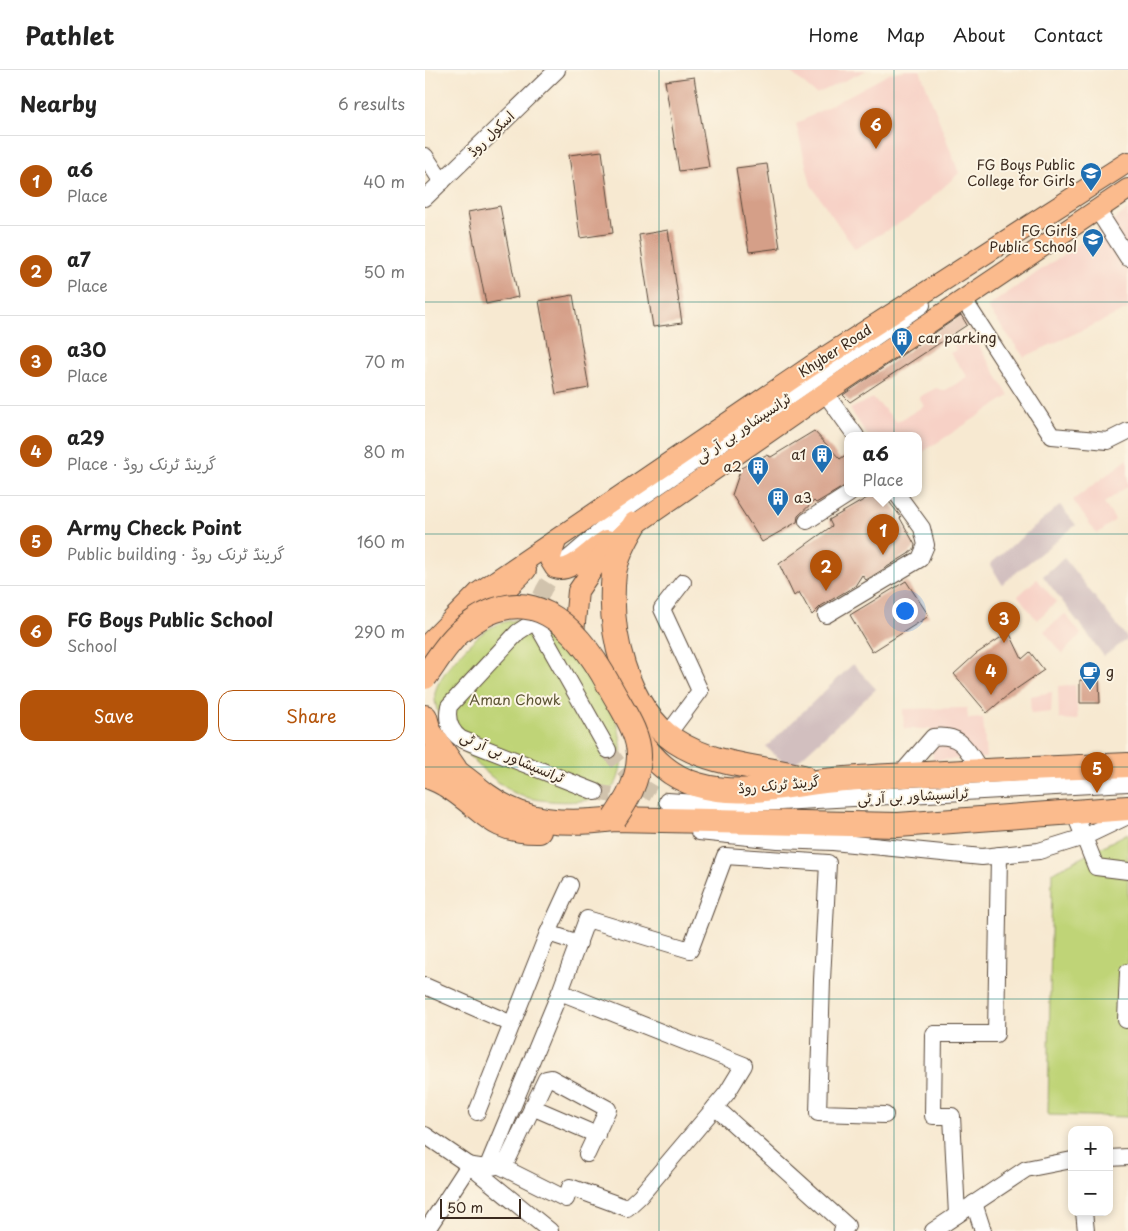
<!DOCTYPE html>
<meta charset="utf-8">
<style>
body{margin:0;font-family:"Playpen Sans","Playpen Sans Arabic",sans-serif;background:#f6f6f6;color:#222}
.controls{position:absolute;right:15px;bottom:15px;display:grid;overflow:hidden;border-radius:10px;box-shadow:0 2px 8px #0003}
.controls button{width:45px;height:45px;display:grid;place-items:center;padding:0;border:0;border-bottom:1px solid #e0e0e0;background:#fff;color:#222;font:25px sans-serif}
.scale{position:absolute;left:15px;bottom:12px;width:81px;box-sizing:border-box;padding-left:5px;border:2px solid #3b2a1e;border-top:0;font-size:14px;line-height:18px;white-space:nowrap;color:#3b2a1e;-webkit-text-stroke:4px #fcf5e5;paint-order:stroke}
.you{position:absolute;left:479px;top:540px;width:18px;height:18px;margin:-12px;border:4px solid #fff;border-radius:50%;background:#1a73e8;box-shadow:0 0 0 8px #1a73e833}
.badge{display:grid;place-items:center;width:32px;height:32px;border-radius:50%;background:#b45309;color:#fff;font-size:16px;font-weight:700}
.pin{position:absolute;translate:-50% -41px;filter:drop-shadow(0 1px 2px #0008)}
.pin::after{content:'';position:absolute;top:26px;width:18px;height:15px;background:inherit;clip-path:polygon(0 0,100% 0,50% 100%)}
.popup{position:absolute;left:419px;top:362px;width:78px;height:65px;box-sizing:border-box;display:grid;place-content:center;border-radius:10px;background:#fff;filter:drop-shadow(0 1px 4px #0005);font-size:16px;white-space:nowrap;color:#767676}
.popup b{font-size:19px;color:#222}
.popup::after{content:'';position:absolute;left:50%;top:100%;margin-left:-10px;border:10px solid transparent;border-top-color:#fff}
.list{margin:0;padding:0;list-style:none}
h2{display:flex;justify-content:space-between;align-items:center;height:65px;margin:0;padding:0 20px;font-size:21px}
h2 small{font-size:16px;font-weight:400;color:#767676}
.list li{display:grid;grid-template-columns:32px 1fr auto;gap:15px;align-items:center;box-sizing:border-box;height:90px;padding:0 20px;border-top:1px solid #e0e0e0}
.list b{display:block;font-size:19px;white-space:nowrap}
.list p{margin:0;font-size:16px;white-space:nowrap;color:#767676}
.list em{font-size:16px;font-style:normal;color:#767676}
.actions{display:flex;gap:10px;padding:15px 20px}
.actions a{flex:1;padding:11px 0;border:1px solid #b45309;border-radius:15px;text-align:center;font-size:18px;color:#b45309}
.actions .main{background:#b45309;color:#fff}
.map{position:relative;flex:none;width:703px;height:1161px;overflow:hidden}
header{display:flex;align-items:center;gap:30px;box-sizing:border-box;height:70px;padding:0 25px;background:#fff;border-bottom:1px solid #e0e0e0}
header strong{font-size:24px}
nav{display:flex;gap:28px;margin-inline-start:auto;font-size:18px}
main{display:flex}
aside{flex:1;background:#fff}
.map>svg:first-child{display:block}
.built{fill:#f7d1c6}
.industrial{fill:#d2bfbf}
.green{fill:#bfd477;stroke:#7d7f4a}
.building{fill:#d59f88}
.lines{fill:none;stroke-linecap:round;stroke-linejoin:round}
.minor-tunnel{stroke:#d1c3ad;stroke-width:16;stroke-dasharray:16 8;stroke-linecap:butt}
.minor-casing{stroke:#574739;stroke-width:18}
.major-casing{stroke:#574739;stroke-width:22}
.highway-casing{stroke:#574739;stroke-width:26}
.minor{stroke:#fff;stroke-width:16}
.major{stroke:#fbbb8d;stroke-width:20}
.highway{stroke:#fbbb8d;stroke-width:24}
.highway-bridge-casing{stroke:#574739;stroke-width:26;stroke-linecap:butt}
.highway-bridge{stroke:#fbbb8d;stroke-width:24}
.grid{fill:none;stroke:#0f766e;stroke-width:1;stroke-opacity:0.55}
.labels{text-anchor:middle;stroke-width:4;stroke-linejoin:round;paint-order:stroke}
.street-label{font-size:14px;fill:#3b2a1e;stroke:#fcf5e5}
.poi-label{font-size:14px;fill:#3b2a1e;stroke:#fcf5e5;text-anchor:end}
.park-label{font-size:14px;fill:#5c5434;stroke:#fcf5e5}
</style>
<header>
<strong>Pathlet</strong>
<nav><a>Home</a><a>Map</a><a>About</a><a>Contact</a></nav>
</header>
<main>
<aside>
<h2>Nearby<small>6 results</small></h2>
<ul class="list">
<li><span class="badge">1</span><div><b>a6</b><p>Place</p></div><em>40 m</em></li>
<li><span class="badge">2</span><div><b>a7</b><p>Place</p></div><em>50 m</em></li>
<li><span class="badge">3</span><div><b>a30</b><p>Place</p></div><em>70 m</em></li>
<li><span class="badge">4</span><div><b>a29</b><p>Place · گرینڈ ٹرنک روڈ</p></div><em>80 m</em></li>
<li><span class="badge">5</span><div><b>Army Check Point</b><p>Public building · گرینڈ ٹرنک روڈ</p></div><em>160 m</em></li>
<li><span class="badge">6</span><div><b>FG Boys Public School</b><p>School</p></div><em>290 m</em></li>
</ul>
<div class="actions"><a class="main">Save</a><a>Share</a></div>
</aside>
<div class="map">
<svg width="703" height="1161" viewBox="0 0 703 1161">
<rect width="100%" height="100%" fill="#fcf5e5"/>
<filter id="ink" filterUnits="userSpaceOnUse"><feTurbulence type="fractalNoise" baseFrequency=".02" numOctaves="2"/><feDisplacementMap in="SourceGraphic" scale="10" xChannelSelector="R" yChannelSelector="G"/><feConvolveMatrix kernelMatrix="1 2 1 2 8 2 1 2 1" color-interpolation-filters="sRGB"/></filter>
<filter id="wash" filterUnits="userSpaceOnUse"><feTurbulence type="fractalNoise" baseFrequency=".0096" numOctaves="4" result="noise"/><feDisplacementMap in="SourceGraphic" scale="20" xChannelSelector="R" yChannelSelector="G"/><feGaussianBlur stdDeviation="1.12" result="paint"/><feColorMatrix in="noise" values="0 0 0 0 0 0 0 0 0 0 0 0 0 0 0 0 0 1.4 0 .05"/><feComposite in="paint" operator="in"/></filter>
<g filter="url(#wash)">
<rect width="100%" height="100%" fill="#f7e9d1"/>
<g class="built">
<polygon points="363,0 442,0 391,24"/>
<polygon points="481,0 495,0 534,103 488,145 430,179 386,115 371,54 466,3"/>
<polygon points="703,140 703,239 599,287 562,237"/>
<polygon points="544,259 584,326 493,385 493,366 443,366 425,339 448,328 472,352 499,336 494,327 511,318 519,321 543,307 525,283 531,280 526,270"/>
<polygon points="703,389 703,416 679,433 690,450 672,464 648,430"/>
<polygon points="612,509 631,532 612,550 593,526"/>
<polygon points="640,544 656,564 637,584 619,561"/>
<polygon points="650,615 653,650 634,649 633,616"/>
<polygon points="627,622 626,642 606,644 605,626"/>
<polygon points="542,638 543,649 558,648 561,688 508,690 506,659 479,659 478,639"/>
</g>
<g class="industrial">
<polygon points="635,435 651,455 577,514 565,494"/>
<polygon points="639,488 703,569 679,586 618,506"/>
<polygon points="428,594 451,619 365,698 341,677"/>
</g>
<g class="green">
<path d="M90 550C122 555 168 606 184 634 196 653 201 690 192 711 189 718 181 723 175 726 159 735 114 732 97 726 75 720 28 673 17 653 13 645 9 632 10 623 12 610 28 592 37 582 53 565 66 553 90 550Z"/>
<polygon points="703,763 703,1047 623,1045 627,803"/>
</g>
<g id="blocks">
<g class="building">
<polygon points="269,7 284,97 254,101 240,11"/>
<polygon points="177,81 188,163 155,168 144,85"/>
<polygon points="342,94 355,178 324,182 311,98"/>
<polygon points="75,136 93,227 61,234 43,142"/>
<polygon points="243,160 257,253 228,257 214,165"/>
<polygon points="148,225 164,318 131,324 114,231"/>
<polygon points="536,245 542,255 425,332 418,325"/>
<polygon points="389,361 415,389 423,383 423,414 391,433 389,431 373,446 372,452 337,472 307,425 316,398 341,385 346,387"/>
<polygon points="449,424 458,424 476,447 475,448 490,475 489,479 483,484 441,510 437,505 430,516 396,536 387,545 374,522 369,526 354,494 407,456 404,450"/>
<polygon points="481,511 504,546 447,582 425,545"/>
<polygon points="584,562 597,589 605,582 619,600 584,624 562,643 529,604 551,584"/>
<polygon points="655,610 674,610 675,633 655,633"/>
</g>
</g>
</g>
<g filter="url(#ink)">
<use href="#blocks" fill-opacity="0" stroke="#574739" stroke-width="1"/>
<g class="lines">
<g class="minor-tunnel">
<path d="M110 550C112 526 123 510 138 493"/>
<path d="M183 680C202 706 212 717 242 731"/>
<polyline points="171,722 210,729"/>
</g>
<g class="minor-casing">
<g id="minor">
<polyline points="0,86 17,112"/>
<polyline points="0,128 132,0"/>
<polyline points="673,141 703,188"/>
<polyline points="539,230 627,366 683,371 703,361"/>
<polyline points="400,323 431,366"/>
<polyline points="382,451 424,424"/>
<polyline points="138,493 206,435 497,235"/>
<polyline points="401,545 495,489 501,475 497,458 472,424"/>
<polyline points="243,664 275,621 237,539 258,512"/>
<path d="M475 705 508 667C537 663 542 680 556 701"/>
<path d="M171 722 36 669C25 661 21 650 24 636L93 562 110 551 183 680"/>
<polyline points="242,731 272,733 355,732 703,713"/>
<polyline points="649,742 671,797 703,801"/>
<polyline points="274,762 352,770 408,772 557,787 614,781 659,767 703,746"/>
<polyline points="123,863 154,873"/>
<polyline points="0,916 87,954"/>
<polyline points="701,950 703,902"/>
<polyline points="107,1037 172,1065"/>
<polyline points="290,1037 422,1156 417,1161"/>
<polyline points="52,1042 123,863 145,815"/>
<polyline points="0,1065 44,1095 125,1161"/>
<polyline points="684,1088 703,1087"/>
<polyline points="75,1096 141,1129 145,1117 202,1138 215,1126 302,1023 319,995 135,922"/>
<polyline points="62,1098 135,922 162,849 265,880 300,786 403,793 397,910 393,1043 460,1045"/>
<polyline points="549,1133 558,1161"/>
<polyline points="659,1142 661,1161"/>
<polyline points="532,1145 527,1046 508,1046 509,964 571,964 574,785"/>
<path d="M1 1161 44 1095C60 1098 71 1100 83 1089L121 1009 126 1008 183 1039 162 1084"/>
<polyline points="508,1161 601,1099 647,1090"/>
</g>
</g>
<g class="major-casing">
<g id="major">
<path d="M131 471 125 490 130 498C147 504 166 478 182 470"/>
<polyline points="54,546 101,500"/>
<polyline points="149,563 153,521 182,478 204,459 400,323 703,119"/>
<polyline points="0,577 54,522 386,296 703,92"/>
</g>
</g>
<g class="highway-casing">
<g id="highway">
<path d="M210 454C201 469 192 485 189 503 183 560 199 636 250 671 288 696 335 696 378 707"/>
<polyline points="0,647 4,661 30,699"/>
<path d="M212 668C229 690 245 707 273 715 320 729 372 712 420 709 514 702 609 699 703 695"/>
<path d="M0 689C26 693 41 710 61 725 100 754 142 755 189 749L473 755 703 738"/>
<path d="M0 705C7 708 15 711 21 715 58 737 64 762 114 761"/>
</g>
</g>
<use href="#minor" class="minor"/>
<use href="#major" class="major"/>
<use href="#highway" class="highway"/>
<g class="highway-bridge-casing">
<path id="highway-bridge" d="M0 607C11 592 21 574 35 562 102 503 152 555 185 617 196 638 215 663 214 687 213 712 202 730 189 749"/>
</g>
<use href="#highway-bridge" class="highway-bridge"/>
</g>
</g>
<path class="grid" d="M234 0V1161M469 0V1161M0 232H703M0 464H703M0 697H703M0 929H703"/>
<defs>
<g id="university-pin" transform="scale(1.125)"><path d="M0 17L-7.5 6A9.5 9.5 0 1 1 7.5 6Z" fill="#1f6fb2" stroke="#fcf5e5"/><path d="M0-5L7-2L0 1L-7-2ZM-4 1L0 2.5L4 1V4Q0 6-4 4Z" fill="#fff"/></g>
<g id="school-pin" transform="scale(1.125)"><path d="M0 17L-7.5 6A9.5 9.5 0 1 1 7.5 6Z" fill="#1f6fb2" stroke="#fcf5e5"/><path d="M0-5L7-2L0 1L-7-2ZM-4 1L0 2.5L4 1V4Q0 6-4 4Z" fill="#fff"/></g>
<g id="building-pin" transform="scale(1.125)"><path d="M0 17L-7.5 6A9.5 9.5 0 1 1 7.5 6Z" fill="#1f6fb2" stroke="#fcf5e5"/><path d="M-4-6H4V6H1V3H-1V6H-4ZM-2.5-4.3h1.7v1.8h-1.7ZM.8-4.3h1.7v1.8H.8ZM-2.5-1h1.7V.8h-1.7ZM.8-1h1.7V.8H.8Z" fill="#fff"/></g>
<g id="cafe-pin" transform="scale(1.125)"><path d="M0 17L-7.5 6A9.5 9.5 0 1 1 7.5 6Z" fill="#1f6fb2" stroke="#fcf5e5"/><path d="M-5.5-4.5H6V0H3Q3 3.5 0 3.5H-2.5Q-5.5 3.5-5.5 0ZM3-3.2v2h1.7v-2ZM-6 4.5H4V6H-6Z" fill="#fff"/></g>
</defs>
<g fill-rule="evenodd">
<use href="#university-pin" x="666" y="103"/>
<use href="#school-pin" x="668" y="169"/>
<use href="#building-pin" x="477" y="268"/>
<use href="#building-pin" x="397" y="385"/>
<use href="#building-pin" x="333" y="397"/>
<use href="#building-pin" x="353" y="428"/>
<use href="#cafe-pin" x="665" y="602"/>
</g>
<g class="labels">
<g class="street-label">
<text transform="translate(66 64) rotate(-44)" y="5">اسکول روڈ</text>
<text transform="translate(410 281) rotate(-33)" y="5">Khyber Road</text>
<text transform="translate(318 358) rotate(-34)" y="5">ٹرانسپشاور بی آر ٹی</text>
<text transform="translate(87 687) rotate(23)" y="5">ٹرانسپشاور بی آر ٹی</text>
<text transform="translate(354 715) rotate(-5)" y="5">گرینڈ ٹرنک روڈ</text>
<text transform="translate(488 726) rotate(-3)" y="5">ٹرانسپشاور بی آر ٹی</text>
</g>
<g class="poi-label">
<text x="650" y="100">FG Boys Public<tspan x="650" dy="16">College for Girls</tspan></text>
<text x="652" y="166">FG Girls<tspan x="652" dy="16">Public School</tspan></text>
<text x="493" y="273" text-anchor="start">car parking</text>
<text x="381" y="390">a1</text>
<text x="317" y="402">a2</text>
<text x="369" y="433" text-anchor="start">a3</text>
<text x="681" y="607" text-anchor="start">g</text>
</g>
<g class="park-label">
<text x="90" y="635">Aman Chowk</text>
</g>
</g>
</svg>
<div class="controls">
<button>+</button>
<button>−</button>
</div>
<div class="scale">50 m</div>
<div class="you"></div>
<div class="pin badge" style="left:458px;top:485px">1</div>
<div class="popup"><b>a6</b>Place</div>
<div class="pin badge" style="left:401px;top:521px">2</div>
<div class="pin badge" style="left:579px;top:573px">3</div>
<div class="pin badge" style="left:566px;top:625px">4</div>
<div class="pin badge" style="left:672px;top:723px">5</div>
<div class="pin badge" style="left:451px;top:79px">6</div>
</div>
</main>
